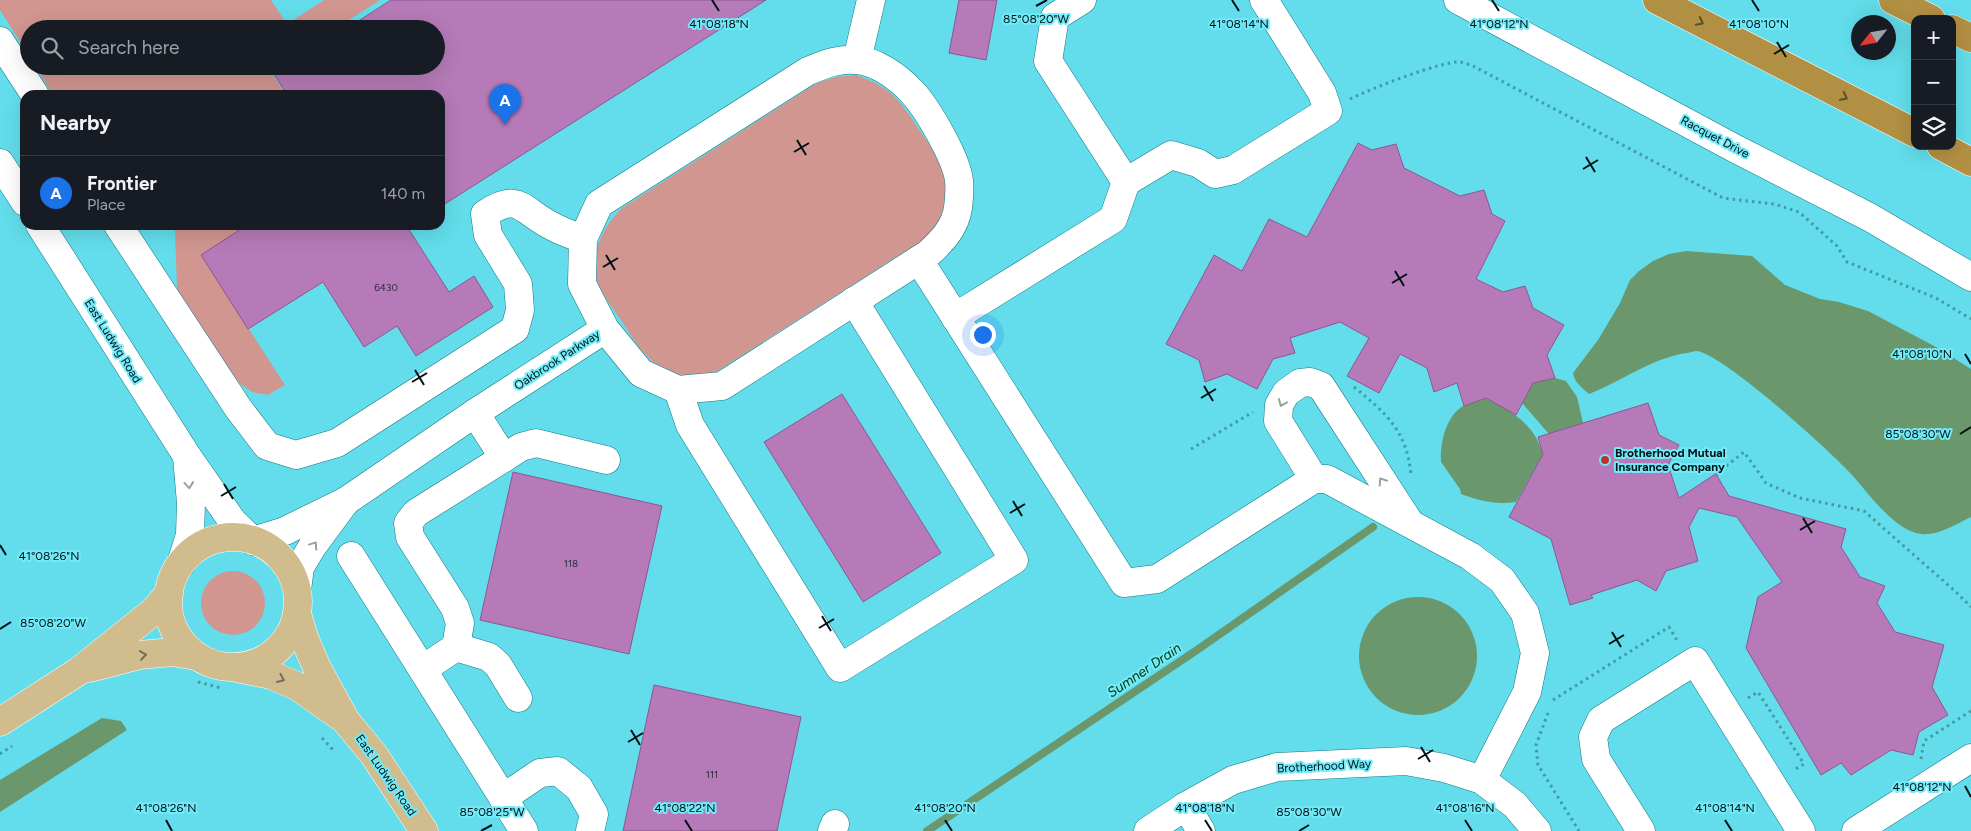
<!DOCTYPE html>
<meta charset="utf-8">
<style>
body{margin:0;font-family:Figtree,sans-serif;background:#20242c;color:#f1f3f6}
.controls{position:absolute;right:15px;top:15px;display:grid;overflow:hidden;border-radius:10px;box-shadow:0 5px 20px #0002}
.controls button{width:45px;height:45px;display:grid;place-items:center;padding:0;border:0;border-bottom:1px solid #363941;background:#171b24;color:#f1f3f6;font:25px sans-serif}
.compass{position:absolute;left:1851px;top:15px;width:45px;height:45px;border-radius:50%;background:#171b24;box-shadow:0 5px 20px #0002;rotate:239deg}
.you{position:absolute;left:982px;top:334px;width:18px;height:18px;margin:-12px;border:4px solid #fff;border-radius:50%;background:#1a73e8;box-shadow:0 0 0 8px #1a73e833}
.badge{display:grid;place-items:center;width:32px;height:32px;border-radius:50%;background:#1a73e8;color:#fff;font-size:16px;font-weight:700}
.pin{position:absolute;translate:-50% -41px;filter:drop-shadow(0 1px 2px #0008)}
.pin::after{content:'';position:absolute;top:26px;width:18px;height:15px;background:inherit;clip-path:polygon(0 0,100% 0,50% 100%)}
.list{margin:0;padding:0;list-style:none}
h2{display:flex;justify-content:space-between;align-items:center;height:65px;margin:0;padding:0 20px;font-size:21px}
h2 small{font-size:16px;font-weight:400;color:#9ea1a6}
.list li{display:grid;grid-template-columns:32px 1fr auto;gap:15px;align-items:center;box-sizing:border-box;height:75px;padding:0 20px;border-top:1px solid #363941}
.list b{display:block;font-size:19px;white-space:nowrap}
.list p{margin:0;font-size:16px;white-space:nowrap;color:#9ea1a6}
.list em{font-size:16px;font-style:normal;color:#9ea1a6}
.icon{flex:none;width:28px;height:28px;fill:none;stroke:currentColor;stroke-width:2;stroke-linecap:round;stroke-linejoin:round}
.map{position:relative;flex:none;width:1971px;height:831px;overflow:hidden}
.search{position:absolute;background:#171b24;box-shadow:0 5px 20px #0002;left:20px;top:20px;width:425px;height:55px;display:flex;align-items:center;gap:12px;box-sizing:border-box;padding:0 18px;border-radius:28px;color:#9ea1a6;font-size:19px}
.panel{position:absolute;background:#171b24;box-shadow:0 5px 20px #0002;left:20px;top:90px;width:425px;height:140px;border-radius:15px}
.map>svg:first-child{display:block}
.green{fill:#d19690}
.water{fill:#6a976c}
.lines{fill:none;stroke-linecap:round;stroke-linejoin:round}
.stream{stroke:#6a976c;stroke-width:8}
.building{fill:#b57ab7;stroke:#8e5691}
.minor-casing{stroke:#0d7a84;stroke-width:29}
.major-casing{stroke:#fff;stroke-width:29}
.highway-casing{stroke:#fff;stroke-width:29}
.path{stroke:#429aa4;stroke-width:3;stroke-dasharray:2.5 4;stroke-linecap:butt}
.minor{stroke:#fff;stroke-width:28}
.major{stroke:#d1bc8e;stroke-width:28}
.highway{stroke:#b29043;stroke-width:28}
.oneway{stroke:#59512c}
.oneway2{stroke:#99a0a1}
.oneway3{stroke:#737058}
.ticks{fill:none;stroke:#001215;stroke-width:2}
.poi-dot{fill:#c03131;stroke:#72eaf8;stroke-width:2}
.labels{text-anchor:middle;stroke-width:4;stroke-linejoin:round;paint-order:stroke}
.number-label{font-size:10px;fill:#2d2c3e}
.street-label{font-size:12px;fill:#001215;stroke:#72eaf8}
.poi-label{font-size:12px;font-weight:bold;fill:#001215;stroke:#72eaf8;text-anchor:start}
.water-label{font-size:14px;font-style:italic;fill:#003509;stroke:#72eaf8}
.ticks-label{font-size:12px;text-anchor:middle;fill:#001215;stroke:#72eaf8;stroke-width:4;stroke-linejoin:round;paint-order:stroke}
</style>
<div class="map">
<svg width="1971" height="831" viewBox="0 0 1971 831">
<rect width="100%" height="100%" fill="#63ddeb"/>
<g class="green">
<polygon points="0,0 271,0 287,24 324,0 380,0 335,29 29,29 29,56 0,10"/>
<polygon points="35,66 276,66 270,70 286,95 53,95"/>
<path d="M856 75C893 88 900 101 921 132 927 142 937 154 942 165 949 185 946 215 932 231 928 235 924 238 920 242L714 373C698 375 681 378 666 370 645 359 635 342 623 323 615 311 606 300 600 288 586 260 602 227 622 208L817 83 836 77Z"/>
<polygon points="171,225 247,225 201,255 285,385 268,395 252,392 237,382 177,289 175,231"/>
<circle cx="233" cy="603" r="32"/>
</g>
<g class="water">
<path d="M1686 251 1752 256 1785 285 1820 299 1839 302 1868 311 1936 347 1971 369V517C1956 524 1938 536 1921 534 1895 531 1869 494 1853 476 1833 453 1723 354 1697 351 1694 351 1689 353 1686 353 1650 359 1622 381 1589 394 1582 388 1574 382 1573 373L1598 340 1620 303 1630 280 1639 271 1653 261 1669 254Z"/>
<polygon points="1555,378 1566,381 1577,397 1583,423 1549,434 1522,403 1533,383"/>
<path d="M1486 398C1513 413 1533 422 1543 454L1516 502C1495 505 1481 501 1461 494L1460 489 1441 462C1440 444 1445 420 1460 408 1466 403 1478 401 1486 398Z"/>
<circle cx="1418" cy="656" r="59"/>
<polygon points="102,718 121,721 127,730 0,812 0,780"/>
</g>
<g class="lines">
<polyline class="stream" points="927,831 1197,650 1373,527"/>
</g>
<g class="building">
<polygon points="391,0 766,0 440,207 440,95 287,95 274,74 287,66 436,66 436,29 346,29"/>
<polygon points="959,0 997,0 986,60 949,53"/>
<polygon points="1358,143 1372,150 1396,144 1404,168 1460,196 1484,190 1492,214 1505,221 1476,279 1503,292 1525,286 1533,308 1564,325 1547,355 1555,378 1533,383 1516,415 1486,398 1464,406 1457,383 1434,392 1427,368 1400,354 1379,393 1347,376 1369,338 1340,322 1290,338 1295,353 1273,359 1257,389 1227,374 1205,382 1199,360 1166,344 1214,255 1242,271 1269,219 1307,237"/>
<polygon points="247,225 406,225 449,292 474,276 493,307 416,356 397,326 364,347 323,282 248,329 201,255"/>
<polygon points="842,394 941,553 863,602 764,442"/>
<polygon points="1648,403 1659,435 1679,445 1668,465 1679,498 1720,471 1717,476 1729,496 1846,529 1841,547 1860,577 1885,586 1877,603 1895,632 1944,645 1932,687 1948,715 1919,732 1913,755 1891,750 1851,775 1841,763 1821,775 1746,648 1758,597 1782,582 1737,517 1699,508 1689,527 1698,561 1666,571 1656,591 1637,580 1591,595 1593,598 1570,605 1551,539 1509,517 1543,454 1538,437"/>
<polygon points="513,472 662,506 629,654 480,620"/>
<polygon points="654,685 801,717 777,831 623,831"/>
</g>
<g class="lines">
<g class="minor-casing">
<g id="minor">
<polyline points="1082,0 1055,17 1048,61 1126,182"/>
<polyline points="1458,0 1734,148 1871,218 1971,277"/>
<polyline points="0,41 35,95"/>
<polyline points="857,60 871,0"/>
<polyline points="0,163 25,202"/>
<polyline points="40,225 187,456"/>
<path d="M118 225 238 408 267 446 296 455 337 443 515 329 520 310 518 284 488 235 485 214C519 191 522 211 550 225 560 231 572 235 583 239"/>
<polyline points="919,260 1124,583 1157,579 1314,479 1327,479 1470,556 1502,580 1525,613 1535,653 1527,692 1482,780"/>
<polyline points="955,317 1113,219 1126,182 1171,155 1198,163 1215,174 1233,170 1328,111 1322,93 1264,0"/>
<polyline points="678,390 690,425 840,668 1014,560 854,301"/>
<polyline points="475,413 504,458"/>
<polyline points="1314,479 1278,421 1279,405 1286,393 1300,383 1310,382 1321,386 1408,520"/>
<path d="M346 501 475 413 605 329 641 373 678 390 722 386 928 254C942 241 955 228 958 208 959 199 960 189 959 181 957 159 927 107 911 91 898 77 876 61 856 60 839 58 823 65 808 71L599 204 583 239 582 284 605 329"/>
<polyline points="351,556 524,831"/>
<polyline points="181,564 190,535 191,503 187,456 233,522 253,541 285,531 346,501 312,547 300,567 297,590"/>
<polyline points="456,647 489,657 498,665 518,698"/>
<polyline points="423,669 456,647 460,623 455,608 410,537 408,523 416,513 521,447 536,443 606,460"/>
<polyline points="503,798 540,773 558,771 579,788 594,814 590,831"/>
<polyline points="1186,806 1201,831"/>
<polyline points="832,831 835,824"/>
<polyline points="1148,831 1186,806 1233,780 1277,767 1406,761 1444,768 1482,780 1515,805 1537,831"/>
<polyline points="1641,831 1596,759 1593,737 1601,720 1695,661 1801,831"/>
<polyline points="1856,831 1971,758"/>
</g>
</g>
<g class="major-casing">
<g id="major">
<circle cx="233" cy="602" r="65"/>
<polyline points="297,614 305,640 317,668 346,721 374,755 424,831"/>
<polyline points="90,668 140,655 172,652 196,656"/>
<polyline points="237,668 271,675 297,686 341,717"/>
<polyline points="0,722 79,671 155,610 169,593"/>
</g>
</g>
<g class="highway-casing">
<g id="highway">
<polyline points="1657,0 1915,133"/>
<polyline points="1893,0 1931,19"/>
<polyline points="1952,29 1971,38"/>
<polyline points="1941,146 1971,162"/>
</g>
</g>
<g class="path">
<path d="M1350 99C1370 89 1441 61 1460 62 1465 63 1471 65 1475 67L1723 198 1774 204 1799 212 1837 246 1847 262 1936 298 1971 319"/>
<path d="M1354 387C1386 413 1407 431 1411 475"/>
<polyline points="1191,449 1253,412"/>
<polyline points="1716,474 1744,452 1766,483 1800,498 1864,511 1956,592 1971,607"/>
<polyline points="198,682 221,688"/>
<polyline points="1748,698 1758,692 1804,764 1794,770"/>
<polyline points="1553,700 1669,627 1678,642"/>
<polyline points="1548,713 1536,745 1538,765 1579,831"/>
<polyline points="322,738 333,750"/>
<polyline points="0,754 12,746"/>
<polyline points="1921,759 1924,741 1971,711"/>
</g>
<use href="#minor" class="minor"/>
<use href="#major" class="major"/>
<use href="#highway" class="highway"/>
</g>
<defs><path id="oneway-chevron" d="M-2-3.5L2.5 0L-2 3.5" fill="none" stroke-width="1.6" stroke-linecap="round" stroke-linejoin="round" transform="scale(1.25)"/></defs>
<g class="oneway">
<use href="#oneway-chevron" transform="translate(1700 22) rotate(27)"/>
<use href="#oneway-chevron" transform="translate(1844 97) rotate(27)"/>
</g>
<g class="oneway2">
<use href="#oneway-chevron" transform="translate(1282 403) rotate(112)"/>
<use href="#oneway-chevron" transform="translate(1382 481) rotate(-123)"/>
<use href="#oneway-chevron" transform="translate(189 485) rotate(85)"/>
<use href="#oneway-chevron" transform="translate(314 545) rotate(-56)"/>
</g>
<g class="oneway3">
<use href="#oneway-chevron" transform="translate(143 655) rotate(-8)"/>
<use href="#oneway-chevron" transform="translate(281 679) rotate(24)"/>
</g>
<path class="ticks" d="M712 0 719 11M1232 0 1239 11M1492 0 1499 11M1752 0 1759 11M1036 6 1047 0M1777 42 1786 57M1774 54 1789 45M797 140 806 155M794 152 809 143M1586 157 1595 172M1583 169 1598 160M606 255 615 270M603 267 618 258M1395 271 1404 286M1392 283 1407 274M1965 354 1971 364M415 370 424 385M412 382 427 373M1204 386 1213 401M1201 398 1216 389M1960 434 1971 427M224 484 233 499M221 496 236 487M1013 501 1022 516M1010 513 1025 504M1803 518 1812 533M1800 530 1815 521M0 545 6 555M822 616 831 631M819 628 834 619M0 629 11 622M1612 632 1621 647M1609 644 1624 635M631 730 640 745M628 742 643 733M1421 747 1430 762M1418 759 1433 750M1965 786 1971 797M166 820 172 831M685 820 692 831M945 820 952 831M1205 820 1212 831M1465 820 1472 831M1725 820 1732 831M481 831 492 825M1299 831 1309 825"/>
<circle class="poi-dot" cx="1605" cy="460" r="5"/>
<g class="labels">
<g class="number-label">
<text x="386" y="291">6430</text>
<text x="571" y="567">118</text>
<text x="712" y="778">111</text>
</g>
<g class="street-label">
<text transform="translate(1715 137) rotate(28)" y="4">Racquet Drive</text>
<text transform="translate(113 341) rotate(58)" y="4">East Ludwig Road</text>
<text transform="translate(557 360) rotate(-33)" y="4">Oakbrook Parkway</text>
<text transform="translate(1324 766) rotate(-3)" y="4">Brotherhood Way</text>
<text transform="translate(386 775) rotate(55)" y="4">East Ludwig Road</text>
</g>
<g class="poi-label">
<text x="1615" y="457">Brotherhood Mutual<tspan x="1615" dy="14">Insurance Company</tspan></text>
</g>
<g class="water-label">
<text transform="translate(1144 670) rotate(-34)" y="5">Sumner Drain</text>
</g>
</g>
<g class="ticks-label">
<text x="1036" y="23">85°08'20"W</text>
<text x="1759" y="28">41°08'10"N</text>
<text x="719" y="28">41°08'18"N</text>
<text x="1239" y="28">41°08'14"N</text>
<text x="1499" y="28">41°08'12"N</text>
<text x="1922" y="358">41°08'10"N</text>
<text x="1918" y="438">85°08'30"W</text>
<text x="49" y="560">41°08'26"N</text>
<text x="53" y="627">85°08'20"W</text>
<text x="1922" y="791">41°08'12"N</text>
<text x="166" y="812">41°08'26"N</text>
<text x="685" y="812">41°08'22"N</text>
<text x="945" y="812">41°08'20"N</text>
<text x="1205" y="812">41°08'18"N</text>
<text x="1465" y="812">41°08'16"N</text>
<text x="1725" y="812">41°08'14"N</text>
<text x="492" y="816">85°08'25"W</text>
<text x="1309" y="816">85°08'30"W</text>
</g>
</svg>
<div class="controls">
<button>+</button>
<button>−</button>
<button><svg class="icon" aria-label="layers" viewBox="0 0 24 24"><path d="M12 4l9 5-9 5-9-5zM3 14l9 5 9-5"/></svg></button>
</div>
<svg class="compass" viewBox="-18 -18 36 36"><path d="M0-13l5 13h-10z" fill="#e53935"/><path d="M0 13l5-13h-10z" fill="#9ea1a6"/></svg>
<div class="you"></div>
<div class="pin badge" style="left:505px;top:125px">A</div>
<div class="search"><svg class="icon" aria-label="search" viewBox="0 0 24 24"><circle cx="10" cy="10" r="6"/><path d="M15 15l6 6"/></svg>Search here</div>
<section class="panel">
<h2>Nearby<small></small></h2>
<ul class="list">
<li><span class="badge">A</span><div><b>Frontier</b><p>Place</p></div><em>140 m</em></li>
</ul>
</section>
</div>
